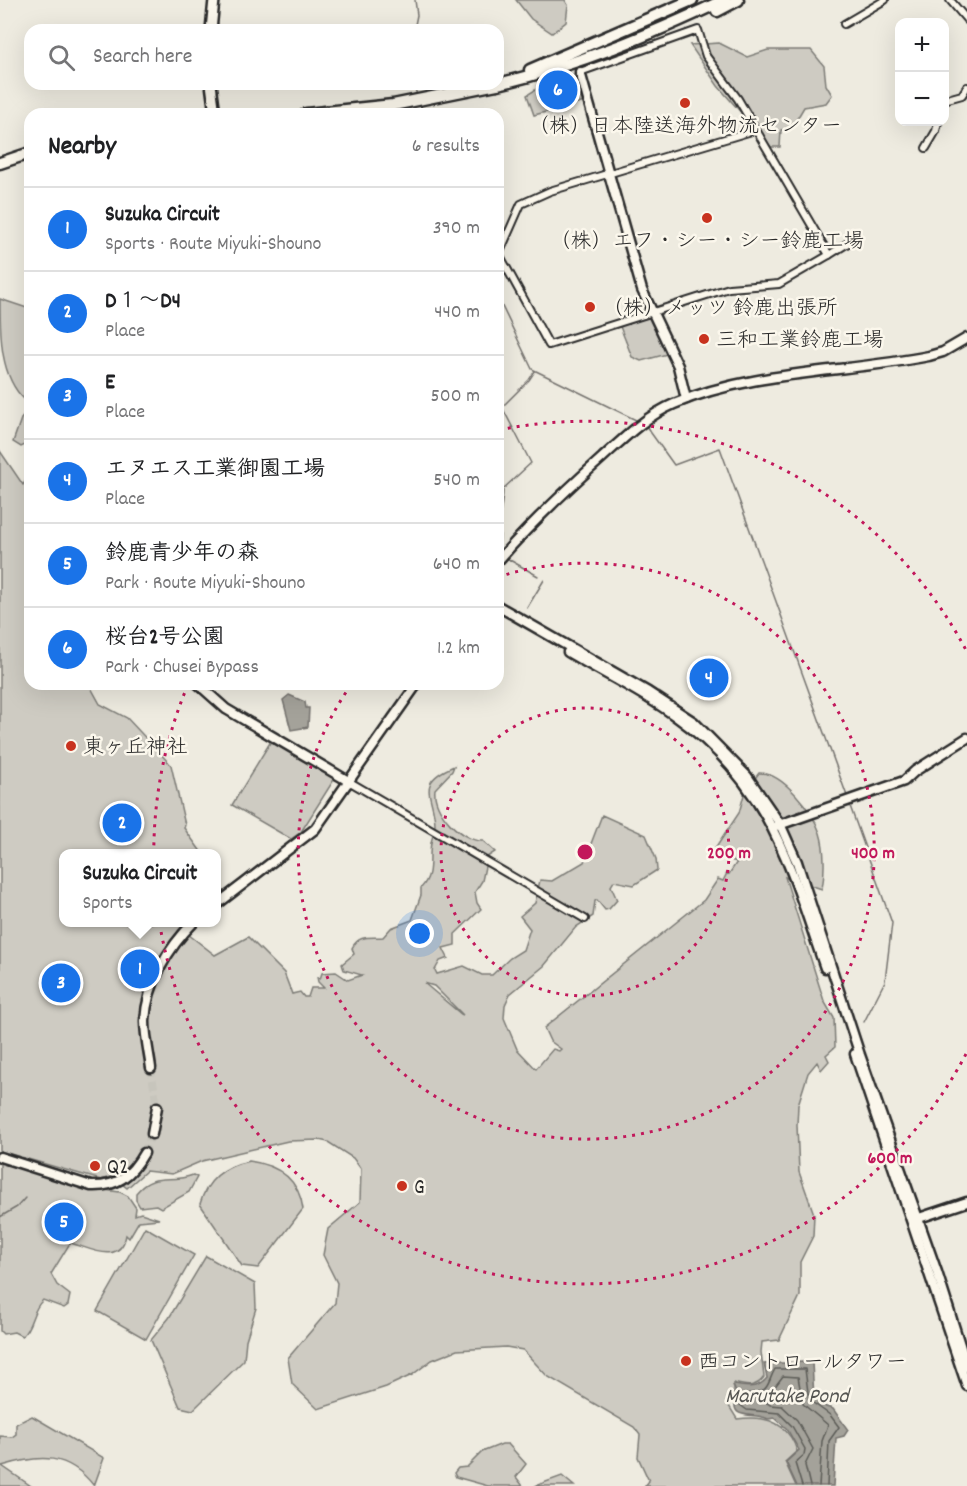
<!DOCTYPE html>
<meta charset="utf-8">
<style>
body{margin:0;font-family:Dekko,"Klee One",sans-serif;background:#f6f6f6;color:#202124}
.controls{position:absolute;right:18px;top:18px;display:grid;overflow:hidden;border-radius:12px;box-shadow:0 6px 24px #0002}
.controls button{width:54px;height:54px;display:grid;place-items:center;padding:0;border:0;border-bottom:2px solid #e0e0e0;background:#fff;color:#202124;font:30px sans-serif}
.you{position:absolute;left:420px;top:934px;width:21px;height:21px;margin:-15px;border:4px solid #fff;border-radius:50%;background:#1a73e8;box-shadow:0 0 0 9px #1a73e833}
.badge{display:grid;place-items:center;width:39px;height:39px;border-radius:50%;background:#1a73e8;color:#fff;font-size:20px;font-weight:700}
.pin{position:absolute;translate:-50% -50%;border:3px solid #fff;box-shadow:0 2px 6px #0006}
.popup{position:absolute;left:59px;top:849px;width:162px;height:78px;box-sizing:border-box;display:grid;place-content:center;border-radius:12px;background:#fff;filter:drop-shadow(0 2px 4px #0005);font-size:20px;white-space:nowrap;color:#757577}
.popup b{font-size:22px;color:#202124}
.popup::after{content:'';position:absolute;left:50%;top:100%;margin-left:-12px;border:12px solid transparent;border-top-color:#fff}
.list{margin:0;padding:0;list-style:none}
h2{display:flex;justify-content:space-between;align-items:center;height:78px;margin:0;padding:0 24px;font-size:26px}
h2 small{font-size:20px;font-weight:400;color:#757577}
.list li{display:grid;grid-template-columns:39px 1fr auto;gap:18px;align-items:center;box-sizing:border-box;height:84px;padding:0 24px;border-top:2px solid #e0e0e0}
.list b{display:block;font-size:22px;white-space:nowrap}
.list p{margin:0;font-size:20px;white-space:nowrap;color:#757577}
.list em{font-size:20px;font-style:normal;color:#757577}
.icon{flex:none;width:33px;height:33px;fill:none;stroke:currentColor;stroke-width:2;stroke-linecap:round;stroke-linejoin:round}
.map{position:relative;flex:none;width:967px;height:1486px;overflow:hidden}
.search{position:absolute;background:#fff;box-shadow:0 6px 24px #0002;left:24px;top:24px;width:480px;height:66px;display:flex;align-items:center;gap:15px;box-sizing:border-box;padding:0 21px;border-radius:18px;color:#757577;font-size:22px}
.panel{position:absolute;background:#fff;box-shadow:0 6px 24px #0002;left:24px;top:108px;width:480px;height:582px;border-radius:18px}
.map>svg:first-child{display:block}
.green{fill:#cecbc2;stroke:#7c7b76;stroke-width:1.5;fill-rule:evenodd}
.water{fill:#a4a29a;stroke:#74726e;stroke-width:1.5}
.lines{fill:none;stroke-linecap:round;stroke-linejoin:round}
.shore{stroke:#5b5b57;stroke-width:1.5}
.stream{stroke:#74726e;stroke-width:1.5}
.secondary-tunnel{stroke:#c7c5bc;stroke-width:8;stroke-dasharray:8 4;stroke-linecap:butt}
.street-casing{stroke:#2b2b2b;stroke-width:10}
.secondary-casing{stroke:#2b2b2b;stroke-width:13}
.primary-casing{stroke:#2b2b2b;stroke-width:14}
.highway-casing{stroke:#2b2b2b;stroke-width:15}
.street{stroke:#fbf7ec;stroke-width:6}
.secondary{stroke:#fbf7ec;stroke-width:8}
.primary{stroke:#fbf7ec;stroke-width:9}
.highway{stroke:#fbf7ec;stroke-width:10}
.ring{fill:none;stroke:#c2185b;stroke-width:3;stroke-dasharray:3 6}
.poi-dot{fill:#c8321e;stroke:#fbf7ec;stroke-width:2}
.labels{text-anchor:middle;stroke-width:5;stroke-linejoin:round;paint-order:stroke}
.poi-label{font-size:21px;fill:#2b2b2b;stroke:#fbf7ec;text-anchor:start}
.water-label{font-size:22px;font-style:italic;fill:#555552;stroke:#fbf7ec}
.centre{fill:#c2185b;stroke:#fbf7ec;stroke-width:3}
.ring-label{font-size:18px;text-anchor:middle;font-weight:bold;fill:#c2185b;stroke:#fbf7ec;stroke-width:5;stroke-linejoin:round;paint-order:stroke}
</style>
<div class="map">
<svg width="967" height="1486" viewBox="0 0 967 1486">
<rect width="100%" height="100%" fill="#eeebe0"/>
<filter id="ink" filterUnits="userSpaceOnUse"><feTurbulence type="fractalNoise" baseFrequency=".0167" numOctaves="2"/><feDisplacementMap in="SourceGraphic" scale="12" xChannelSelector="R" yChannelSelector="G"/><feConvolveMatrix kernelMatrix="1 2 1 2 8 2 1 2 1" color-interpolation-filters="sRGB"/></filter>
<g filter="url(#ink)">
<g class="green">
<polygon points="516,0 565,0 568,5 566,22 552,33 531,19"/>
<polygon points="719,43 747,57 768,50 811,50 824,66 826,85 832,95 826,103 804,107 791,129 781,130 780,147 771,147 718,86 690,45"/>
<polygon points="577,74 585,102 534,115 527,95 543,85"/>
<path d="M0 299 30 309V393L25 400C0 377 0 335 0 299Z"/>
<polygon points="645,315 652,318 667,354 641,361 632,357 619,324"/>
<polygon points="30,409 29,443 21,447 13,442 21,419"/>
<path d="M0 451 23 485 27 479V460L30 465V521L27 522 30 529V684H89L100 704 127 718 171 765 185 825 184 828 202 853 63 854V922L191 923 184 931 215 955 248 937 284 973 292 994 300 992 304 997H308L311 988H324L318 982 317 977 320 979 322 973 336 972 348 980 362 975 344 970 342 964 354 954 352 948C359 934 370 938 383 937L391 928 412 920 421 895V888C434 874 428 860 431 843 432 837 435 831 435 824 434 795 414 783 454 766L452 771 435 789C432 811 462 842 483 841L495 852 487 857 482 881 475 892 477 903 481 909 455 934V945L443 948 448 958 440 961 435 970 437 974 464 966 482 975H492L510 958 523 950 530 929 520 916 535 903 540 880 552 881 584 862 602 815 646 835 656 859 657 870 634 885 614 881 611 886 617 900 609 909 605 910 597 900 595 901 593 916 576 927 544 966 510 994 505 1005 504 1018 517 1049 536 1069 553 1049 559 1051 561 1049 550 1041 544 1028 704 900 718 879 723 881 727 873 729 874 737 862 720 857 715 849 739 813 745 791 759 773C783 772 813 812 820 833 825 849 825 873 822 889L785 877 824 1001 834 1018 835 1047 826 1055 829 1061 821 1070 817 1062 808 1073 798 1105 797 1125 799 1172 814 1214 813 1236 800 1262V1296L779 1340 762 1342 761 1352 764 1377C756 1389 745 1386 734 1383V1395L729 1406 737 1419C765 1415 788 1422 797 1451L785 1462 796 1486H645L649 1481 638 1457 640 1435 634 1427 547 1376 523 1350 506 1347 457 1350 432 1360 412 1375 386 1387 318 1409 292 1384 288 1358 335 1303 337 1283 323 1255 328 1229 360 1202 361 1169 353 1158 328 1142 319 1140 288 1141 202 1161 172 1174 146 1171 127 1188 122 1184 138 1169 130 1166 119 1174 101 1180 0 1151ZM424 983 434 986 463 1015 461 1014Z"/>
<polygon points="271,741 335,778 301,832 291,839 232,805"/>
<path d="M0 1160 80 1187 120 1192 128 1196 136 1208 135 1215 141 1213 159 1219 139 1221 129 1238 126 1235C120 1267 88 1247 70 1243L51 1274 57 1285 70 1295 68 1305 64 1308 43 1300C31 1310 33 1327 22 1336L14 1332 3 1334 0 1331Z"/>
<path d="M249 1161C278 1165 299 1178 303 1209L258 1268 242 1266 200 1204C207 1179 224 1166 249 1161Z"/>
<path d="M193 1175 197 1177 189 1192 161 1208 156 1205 140 1207 136 1200V1193C154 1171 170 1184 193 1175Z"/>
<polygon points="145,1227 194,1255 146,1339 97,1311"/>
<polygon points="206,1256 255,1284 256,1308 246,1340 244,1360 193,1410 180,1407 151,1340 169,1318"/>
<path d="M32 1416 104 1458 94 1486C68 1453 40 1454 2 1466L31 1486H0V1436L12 1437 16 1434V1424Z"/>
<polygon points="502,1444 508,1444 526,1464 516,1477 523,1486 488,1486 456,1477 454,1473 458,1468 467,1467 482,1452"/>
<polygon points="562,1476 574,1486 535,1486"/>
</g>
<g class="water">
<polygon points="289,695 305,702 306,708 309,708 308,727 291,730 283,700"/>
<path d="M803 1362 812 1363 814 1397 826 1407 833 1409 848 1430 844 1436 836 1438 833 1486H797L786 1462 799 1450 787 1429 775 1418 768 1419C754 1411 727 1423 737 1395L733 1385C746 1386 756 1391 767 1378L764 1364Z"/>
</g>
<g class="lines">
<g class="shore">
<path d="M802 1486 795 1463 804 1455 805 1449 792 1426 779 1413 747 1410 740 1405 744 1394C772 1392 765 1387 775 1369H805L809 1400 830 1415 839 1427 829 1441 827 1486"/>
<polyline points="810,1486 805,1465 813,1449 797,1420 782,1406 770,1405 764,1401 783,1376 798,1377 803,1404 828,1425 822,1441 819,1486"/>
</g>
<g class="stream">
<polyline points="414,30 417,15 415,0"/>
<polyline points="414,84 417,96"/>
<polyline points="420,103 423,114"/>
<polyline points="498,298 532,369 640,422"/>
<polyline points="646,426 674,465 720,448 847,796"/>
<path d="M498 548C502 537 498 529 499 519 501 508 503 499 503 489L531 463 502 407 529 380 535 371"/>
<polyline points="498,550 499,551"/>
<polyline points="508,559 538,576"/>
<polyline points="527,608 544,580"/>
<polyline points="850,806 892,923 885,981 864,1022"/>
<polyline points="0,1217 17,1207 25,1198"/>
</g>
<g class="secondary-tunnel">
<polyline points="151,1068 157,1107"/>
<polyline points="144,1153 152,1134"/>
</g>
<g class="street-casing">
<g id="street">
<polyline points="950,0 967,20"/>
<polyline points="844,24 885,0"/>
<polyline points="580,72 698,30 706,56 738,99 829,255 779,284 729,288 549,345 499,254 521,204 550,191 755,130"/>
<polyline points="944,100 962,95 967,87"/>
<polyline points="926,148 936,131 938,122"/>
<polyline points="829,255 856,238"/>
<polyline points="350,782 585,919"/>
</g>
</g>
<g class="secondary-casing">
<g id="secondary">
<polyline points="580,72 642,290 678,366 686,399"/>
<path d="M498 561C530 524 565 491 602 458 624 438 646 416 674 404 754 370 845 373 929 356L943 352 967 338"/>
<polyline points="498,606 648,692 694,722 747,776 780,824 797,862 860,1055 937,1272 967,1367"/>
<path d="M568 652C603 673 641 691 674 715 770 783 789 864 825 968"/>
<polyline points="198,684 226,709 350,782"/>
<polyline points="776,826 904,781 915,771 967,738"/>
<polyline points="216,905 315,829 417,684"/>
<polyline points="855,1054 967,1386"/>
<path d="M151 1068C149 1053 145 1036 145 1021 147 983 168 948 194 922"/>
<polyline points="152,1134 157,1107"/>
<path d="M0 1157 91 1186C117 1187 131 1176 144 1153"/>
<polyline points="913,1220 967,1202"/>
</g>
</g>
<g class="primary-casing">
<g id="primary">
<polyline points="211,30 214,0"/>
<polyline points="211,84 215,114"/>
</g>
</g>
<g class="highway-casing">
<g id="highway">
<polyline points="717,11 738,0"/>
<polyline points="530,70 692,0"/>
<path d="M498 84C578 65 650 35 724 0"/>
<polyline points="306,114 393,105 497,84"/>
<polyline points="0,163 30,153"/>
</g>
</g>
<use href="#street" class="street"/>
<use href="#secondary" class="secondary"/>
<use href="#primary" class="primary"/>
<use href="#highway" class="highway"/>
</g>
</g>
<g class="ring">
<circle cx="585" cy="852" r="144"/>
<path d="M498 577A288 288 0 1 1 351 685"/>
<path d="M966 1054A431 431 0 0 1 187 687M499 430A431 431 0 0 1 966 650"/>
</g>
<g class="poi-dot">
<circle cx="685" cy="103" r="6"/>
<circle cx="707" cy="218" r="6"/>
<circle cx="590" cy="307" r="6"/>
<circle cx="704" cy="339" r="6"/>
<circle cx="71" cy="746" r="6"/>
<circle cx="95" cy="1166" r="6"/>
<circle cx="402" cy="1186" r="6"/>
<circle cx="686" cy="1361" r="6"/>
</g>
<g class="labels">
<g class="poi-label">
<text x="685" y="132" text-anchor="middle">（株）日本陸送海外物流センター</text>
<text x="707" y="247" text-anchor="middle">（株）エフ・シー・シー鈴鹿工場</text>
<text x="602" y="314">（株）メッツ 鈴鹿出張所</text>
<text x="716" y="346">三和工業鈴鹿工場</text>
<text x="83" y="753">東ヶ丘神社</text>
<text x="107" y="1173">Q2</text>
<text x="414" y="1193">G</text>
<text x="698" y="1368">西コントロールタワー</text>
</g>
<g class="water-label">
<text x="787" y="1402">Marutake Pond</text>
</g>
</g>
<circle cx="585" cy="852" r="9" class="centre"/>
<g class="ring-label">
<text x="729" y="858">200 m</text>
<text x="873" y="858">400 m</text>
<text x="890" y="1163">600 m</text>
</g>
</svg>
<div class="controls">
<button>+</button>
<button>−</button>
</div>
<div class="you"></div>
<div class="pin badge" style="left:140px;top:969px">1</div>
<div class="popup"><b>Suzuka Circuit</b>Sports</div>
<div class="pin badge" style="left:122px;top:823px">2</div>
<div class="pin badge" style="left:61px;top:983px">3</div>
<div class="pin badge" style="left:709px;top:678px">4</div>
<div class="pin badge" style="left:64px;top:1222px">5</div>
<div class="pin badge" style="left:558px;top:90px">6</div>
<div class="search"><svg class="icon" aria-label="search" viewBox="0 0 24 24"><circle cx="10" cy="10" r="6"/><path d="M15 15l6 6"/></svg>Search here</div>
<section class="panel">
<h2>Nearby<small>6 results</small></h2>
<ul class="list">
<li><span class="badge">1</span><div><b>Suzuka Circuit</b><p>Sports · Route Miyuki-Shouno</p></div><em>390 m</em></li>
<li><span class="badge">2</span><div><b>D１～D4</b><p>Place</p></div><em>440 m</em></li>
<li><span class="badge">3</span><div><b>E</b><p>Place</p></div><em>500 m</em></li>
<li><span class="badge">4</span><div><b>エヌエス工業御園工場</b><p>Place</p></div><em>540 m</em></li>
<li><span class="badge">5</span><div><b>鈴鹿青少年の森</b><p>Park · Route Miyuki-Shouno</p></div><em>640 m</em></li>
<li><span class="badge">6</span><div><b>桜台2号公園</b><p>Park · Chusei Bypass</p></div><em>1.2 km</em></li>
</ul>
</section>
</div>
